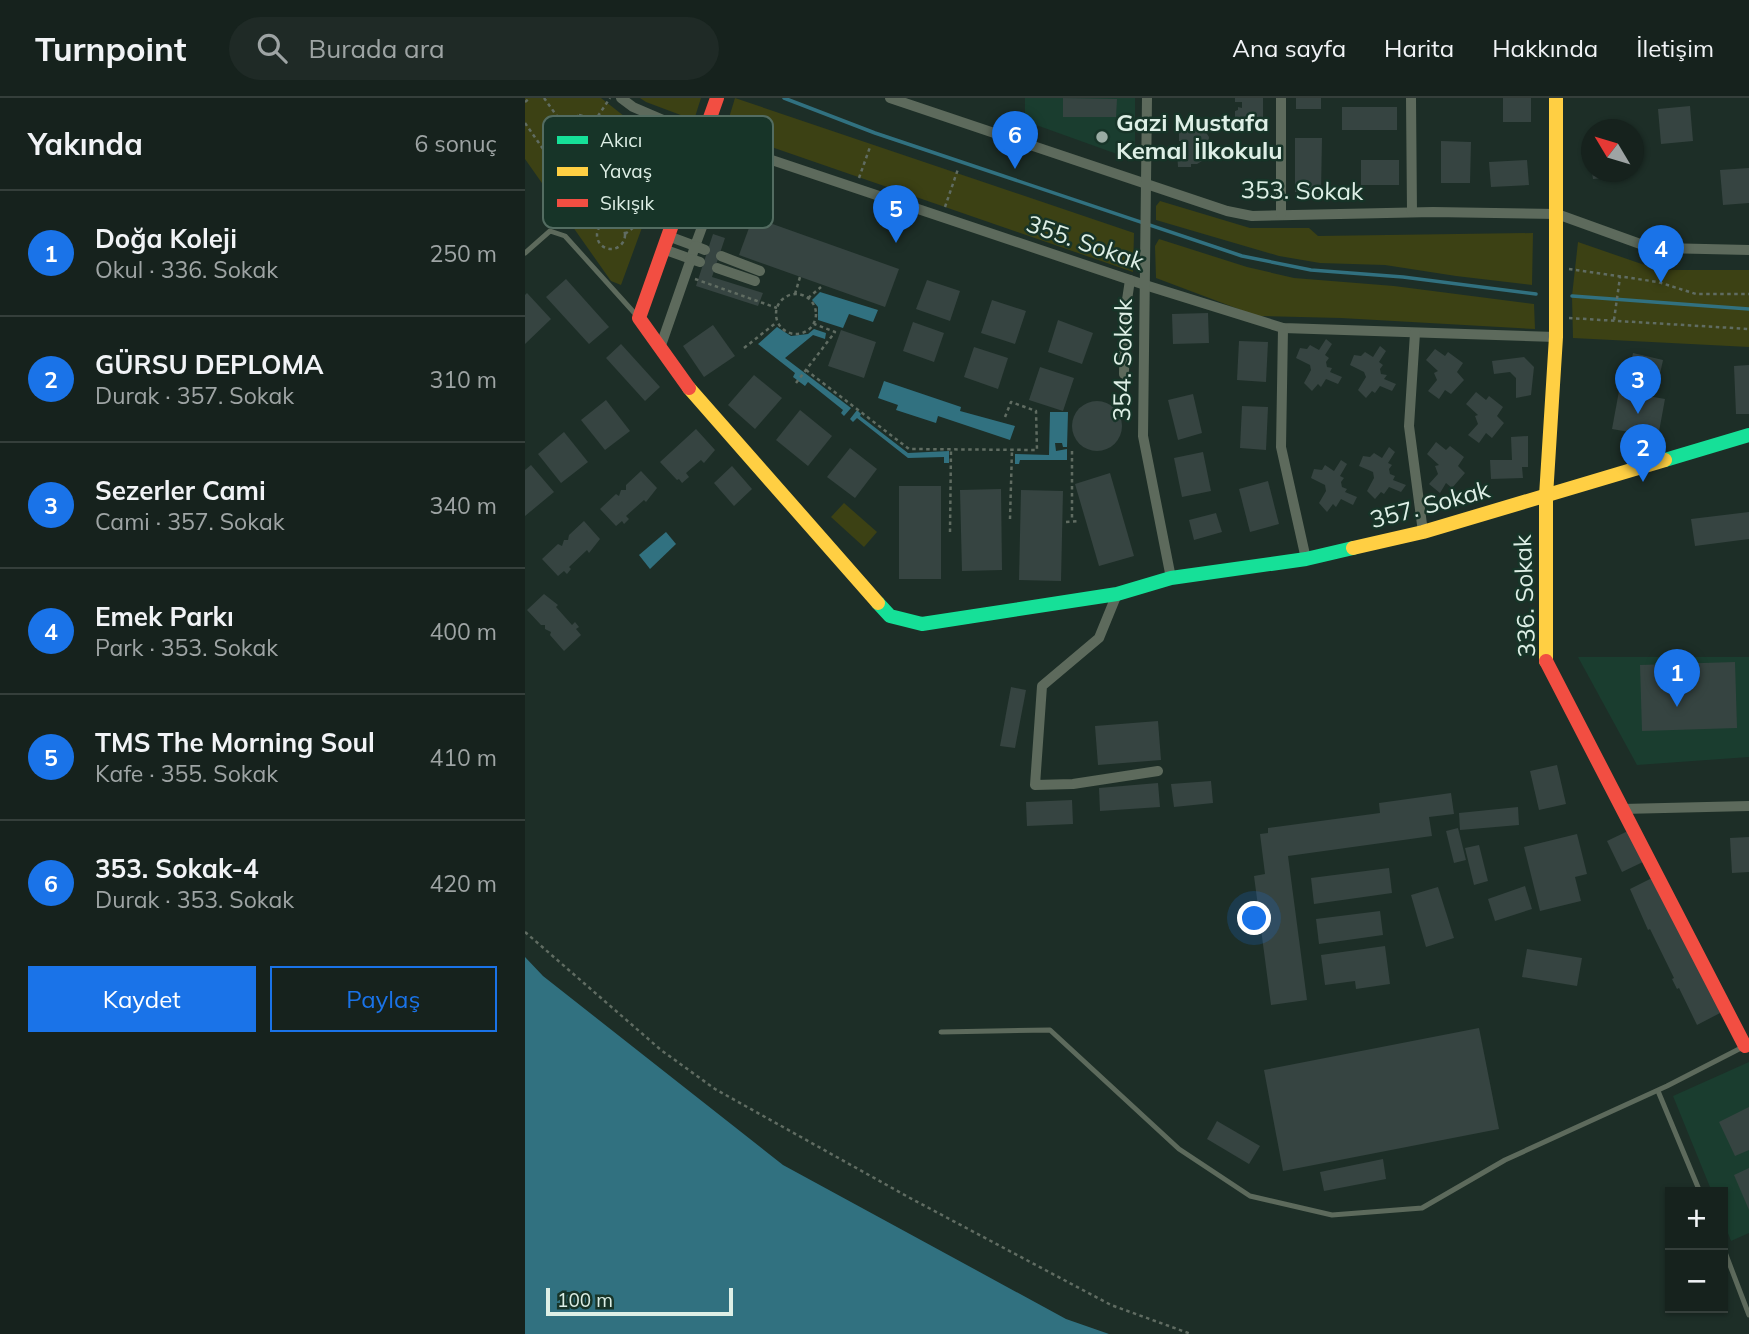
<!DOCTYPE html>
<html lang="tr">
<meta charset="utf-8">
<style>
body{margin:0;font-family:Mulish,sans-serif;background:#1f2a26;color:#f1f3f6}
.controls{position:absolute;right:21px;bottom:21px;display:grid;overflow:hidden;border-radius:0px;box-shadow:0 2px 5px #0004}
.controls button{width:63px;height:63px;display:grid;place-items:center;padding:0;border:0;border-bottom:2px solid #353f3b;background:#16221d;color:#f1f3f6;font:35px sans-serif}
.compass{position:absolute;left:1056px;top:21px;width:63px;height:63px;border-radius:50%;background:#16221d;box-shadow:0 2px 5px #0004;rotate:308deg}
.scale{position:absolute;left:21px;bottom:18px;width:187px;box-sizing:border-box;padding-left:7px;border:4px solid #deefe6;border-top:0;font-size:19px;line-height:24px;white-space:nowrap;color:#deefe6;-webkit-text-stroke:5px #173428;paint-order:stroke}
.you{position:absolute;left:730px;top:821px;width:24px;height:24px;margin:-18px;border:5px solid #fff;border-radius:50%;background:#1a73e8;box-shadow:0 0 0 10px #1a73e833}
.badge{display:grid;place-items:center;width:46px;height:46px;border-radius:50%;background:#1a73e8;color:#fff;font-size:23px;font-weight:700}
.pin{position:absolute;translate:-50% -58px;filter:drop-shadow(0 2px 4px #0008)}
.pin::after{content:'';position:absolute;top:37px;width:24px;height:21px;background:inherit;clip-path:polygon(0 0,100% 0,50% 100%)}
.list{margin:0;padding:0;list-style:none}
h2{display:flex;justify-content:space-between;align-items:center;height:91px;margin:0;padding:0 28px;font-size:30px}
h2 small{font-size:23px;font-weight:400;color:#9ea4a4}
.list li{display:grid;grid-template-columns:46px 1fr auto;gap:21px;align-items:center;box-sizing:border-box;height:126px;padding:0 28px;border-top:2px solid #353f3b}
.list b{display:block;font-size:26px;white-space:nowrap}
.list p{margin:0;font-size:23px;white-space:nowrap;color:#9ea4a4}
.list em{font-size:23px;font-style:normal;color:#9ea4a4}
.actions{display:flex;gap:14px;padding:21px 28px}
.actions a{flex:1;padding:16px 0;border:2px solid #1a73e8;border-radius:0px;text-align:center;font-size:24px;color:#1a73e8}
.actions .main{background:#1a73e8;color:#fff}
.icon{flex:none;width:38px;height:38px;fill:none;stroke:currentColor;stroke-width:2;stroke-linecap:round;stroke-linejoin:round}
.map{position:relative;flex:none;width:1224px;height:1236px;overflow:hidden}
header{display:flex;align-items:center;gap:42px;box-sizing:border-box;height:98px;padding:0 35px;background:#16221d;border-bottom:2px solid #353f3b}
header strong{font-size:33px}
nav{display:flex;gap:38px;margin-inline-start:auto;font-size:24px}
.search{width:490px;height:63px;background:#1f2a26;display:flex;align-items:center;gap:18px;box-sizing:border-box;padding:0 24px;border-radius:38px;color:#9ea4a4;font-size:26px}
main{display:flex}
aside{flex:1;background:#16221d}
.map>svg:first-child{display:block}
.built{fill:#1a3d2f}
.green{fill:#3c4114}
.water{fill:#317180}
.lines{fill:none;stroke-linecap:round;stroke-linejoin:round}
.stream{stroke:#317180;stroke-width:3.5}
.building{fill:#364441}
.path{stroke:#606c62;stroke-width:2.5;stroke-dasharray:3.5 3.5;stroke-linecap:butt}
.lane{stroke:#5d6a5c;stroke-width:5}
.street{stroke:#5d6a5c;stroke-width:10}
.fast{stroke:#16e098;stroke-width:14}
.slow{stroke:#ffcf43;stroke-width:14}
.jam{stroke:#f24e42;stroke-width:14}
.poi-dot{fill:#9aaba3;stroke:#173428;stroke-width:2.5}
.labels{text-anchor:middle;stroke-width:5;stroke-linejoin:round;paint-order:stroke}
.poi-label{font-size:24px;font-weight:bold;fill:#deefe6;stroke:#173428;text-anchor:start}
.street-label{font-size:24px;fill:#deefe6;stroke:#173428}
.key{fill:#173428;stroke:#536c61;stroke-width:2}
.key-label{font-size:19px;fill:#deefe6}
</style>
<header>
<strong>Turnpoint</strong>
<div class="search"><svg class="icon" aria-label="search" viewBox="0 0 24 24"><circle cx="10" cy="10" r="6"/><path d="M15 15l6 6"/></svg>Burada ara</div>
<nav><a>Ana sayfa</a><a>Harita</a><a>Hakkında</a><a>İletişim</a></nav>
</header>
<main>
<aside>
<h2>Yakında<small>6 sonuç</small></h2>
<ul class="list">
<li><span class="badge">1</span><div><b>Doğa Koleji</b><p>Okul · 336. Sokak</p></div><em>250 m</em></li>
<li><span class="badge">2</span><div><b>GÜRSU DEPLOMA</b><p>Durak · 357. Sokak</p></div><em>310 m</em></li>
<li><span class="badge">3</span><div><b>Sezerler Cami</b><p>Cami · 357. Sokak</p></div><em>340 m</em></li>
<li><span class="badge">4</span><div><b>Emek Parkı</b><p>Park · 353. Sokak</p></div><em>400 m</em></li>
<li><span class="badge">5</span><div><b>TMS The Morning Soul</b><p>Kafe · 355. Sokak</p></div><em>410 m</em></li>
<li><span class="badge">6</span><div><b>353. Sokak-4</b><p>Durak · 353. Sokak</p></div><em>420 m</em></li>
</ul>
<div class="actions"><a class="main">Kaydet</a><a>Paylaş</a></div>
</aside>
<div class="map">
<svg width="1224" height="1236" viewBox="0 0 1224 1236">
<rect width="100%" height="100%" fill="#1d2e27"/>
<g class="built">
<polygon points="500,0 610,0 610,55 603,60 500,23"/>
<polygon points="1053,559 1224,559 1224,659 1112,667"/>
<polygon points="1224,964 1224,1135 1206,1143 1198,1122 1198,1094 1187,1094 1148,998"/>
</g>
<g class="green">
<polygon points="0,0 76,0 118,33 100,83 130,94 96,187 86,183 0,61"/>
<polygon points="115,0 176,0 169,22 121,4"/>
<polygon points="210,0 609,135 608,174 200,33"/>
<polygon points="635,103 725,130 784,130 793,138 1008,135 1007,187 931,178 860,167 795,165 754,158 631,122 631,108"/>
<polygon points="634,141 722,169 769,180 869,188 1009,206 1010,231 816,220 732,218 631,180 630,148"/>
<polygon points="1053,144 1134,172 1224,172 1224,249 1048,240 1047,198"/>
<polygon points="319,405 352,434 339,449 306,419"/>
</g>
<g class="water">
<polygon points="295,194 353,212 348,224 324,216 318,230 293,222 293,209 287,202"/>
<polygon points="252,229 266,238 283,236 289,231 301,235 300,241 288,237 260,260 326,310 319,318 316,315 318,312 283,284 280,288 268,279 270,275 233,246"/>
<polygon points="359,283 436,309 435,313 490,328 485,342 413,318 411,325 371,312 373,307 353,300"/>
<polygon points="332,312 336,316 335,318 383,355 424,353 424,365 419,365 419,359 383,360 332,320 328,324 325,321"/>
<polygon points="525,314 543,314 542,349 538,349 537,345 530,345 531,353 542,351 542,362 495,362 494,366 490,366 490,356 524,357"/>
<polygon points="141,434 151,446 125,471 114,457"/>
<polygon points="0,859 18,878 258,1067 541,1221 584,1236 0,1236"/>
</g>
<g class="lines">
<g class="stream">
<polyline points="259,0 350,35 717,158 786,172 878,179 1011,196"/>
<polyline points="1047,198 1224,211"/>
</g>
</g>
<g class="building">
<polygon points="538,0 592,1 591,19 538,19"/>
<polygon points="710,0 738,0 738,20 721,25 722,29 710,28 710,13 713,12 713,9 717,10 717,4 710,4"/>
<rect x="771" y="0" width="25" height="11"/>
<rect x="978" y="0" width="28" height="24"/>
<polygon points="1165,8 1168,43 1136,46 1133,11"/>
<rect x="817" y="9" width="55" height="23"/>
<polygon points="654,28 672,29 675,34 680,33 684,39 682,60 672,66 666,66 666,69 653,69 652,53 656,53 657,49 661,49 661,43 654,43"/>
<polygon points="770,40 797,40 796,94 770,94"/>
<polygon points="916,43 946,44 945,85 916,85"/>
<rect x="836" y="62" width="38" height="25"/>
<polygon points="1002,62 1004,87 966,89 964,64"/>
<polygon points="1224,70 1224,105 1198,107 1195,72"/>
<polygon points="1067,74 1100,74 1100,78 1068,81"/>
<polygon points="228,119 374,171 360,209 214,157"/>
<polygon points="188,136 200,140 187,179 238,195 233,208 171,188"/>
<polygon points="41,181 84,229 64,246 21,199"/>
<polygon points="402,182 435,193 425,223 391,211"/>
<polygon points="2,195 26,221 0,246 0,197"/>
<polygon points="467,202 501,213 490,246 456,235"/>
<polygon points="683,215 684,245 648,246 647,216"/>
<polygon points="533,222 568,235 557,266 523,254"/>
<polygon points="388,224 419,235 409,264 378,253"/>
<polygon points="188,227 210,258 179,279 158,248"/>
<polygon points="316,232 351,244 339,280 303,268"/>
<polygon points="801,241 807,246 800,257 804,260 801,264 802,269 807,270 805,274 817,279 813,286 801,281 796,289 793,286 787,293 779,285 786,272 785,267 771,260 775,250 782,251 785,247 794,252"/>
<polygon points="714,243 743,244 741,284 712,282"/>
<polygon points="96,246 135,289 120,303 81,260"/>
<polygon points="855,248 861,253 854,264 858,267 855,271 856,276 862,277 859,281 871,286 867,293 855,288 850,295 847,293 841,300 833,292 841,279 839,274 825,267 829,257 836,258 840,254 848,259"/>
<polygon points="449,249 483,260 473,291 439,279"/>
<polygon points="910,251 920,258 923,254 938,265 932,274 939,282 926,296 920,292 914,301 903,293 912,282 909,275 913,273 901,262"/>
<polygon points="1108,255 1138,262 1133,285 1103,278"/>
<polygon points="999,259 1009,269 1006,297 991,300 991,280 985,274 969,276 967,263"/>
<polygon points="1224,267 1224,316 1211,316 1209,268"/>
<polygon points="515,269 549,280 538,313 504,302"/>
<polygon points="229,277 257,300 230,331 203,307"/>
<polygon points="1094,293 1140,301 1133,339 1087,331"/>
<polygon points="951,294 961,302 964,298 978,309 972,318 979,325 967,340 961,335 954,345 943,337 953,326 950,318 953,317 941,306"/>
<polygon points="668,296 677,335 653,342 643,302"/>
<polygon points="81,302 105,333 80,352 56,322"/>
<circle cx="572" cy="328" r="25"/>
<polygon points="717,308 743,309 741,352 715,350"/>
<polygon points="275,312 307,338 283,368 251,342"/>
<polygon points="171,331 190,352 179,365 176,362 161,375 164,379 157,385 154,381 152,382 135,364"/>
<polygon points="39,334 63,364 36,385 13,356"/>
<polygon points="1003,338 1003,369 997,369 998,380 966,381 965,362 987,362 986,339"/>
<polygon points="911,344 921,352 925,348 939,359 933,368 940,375 927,390 921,385 915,395 904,386 913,376 910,368 914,367 902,356"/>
<polygon points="864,349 870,354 863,365 867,367 864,371 865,376 870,378 868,382 881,387 876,394 864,389 859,396 856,394 850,401 842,393 849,380 848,374 834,368 838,358 845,359 849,355 857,360"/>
<polygon points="325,350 352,371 330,400 302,379"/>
<polygon points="678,354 686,393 657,399 649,360"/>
<polygon points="816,362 822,366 815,378 819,380 816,384 817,389 822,391 820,394 832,399 828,407 816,401 811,409 808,406 802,414 794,405 801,393 800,387 786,380 789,371 797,372 800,367 809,373"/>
<polygon points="6,367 29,394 0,418 0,372"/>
<polygon points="207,368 227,391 209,408 189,385"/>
<polygon points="116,373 132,390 121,404 119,402 101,418 104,421 99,426 97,423 91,428 75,411 91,396 94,398 96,392 101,392 101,387"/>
<polygon points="585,375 609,458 574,468 550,386"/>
<polygon points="743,383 754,426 725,434 714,391"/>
<rect x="374" y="388" width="42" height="93"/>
<polygon points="476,391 477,472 437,473 435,392"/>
<polygon points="496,392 538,393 536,483 494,482"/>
<polygon points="1224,414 1224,441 1170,448 1166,421"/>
<polygon points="691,415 697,434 669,442 664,422"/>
<polygon points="59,423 75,441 64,455 62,452 44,469 46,471 42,476 39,473 33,478 17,461 33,446 37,448 39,442 43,442 44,437"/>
<polygon points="19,496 33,507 31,509 47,527 50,524 54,529 51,531 56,537 39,553 25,537 26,534 20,531 20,527 16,527 2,512"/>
<polygon points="1210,564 1212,630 1117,633 1115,567"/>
<polygon points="486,589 501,592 490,650 475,648"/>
<polygon points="633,623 636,662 573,667 570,628"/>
<polygon points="1032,667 1041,706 1014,712 1005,673"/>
<polygon points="686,683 688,705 649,709 646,686"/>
<polygon points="633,685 635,709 575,713 574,690"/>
<polygon points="926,695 929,716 904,719 907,738 763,758 782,902 746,907 729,778 740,776 735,736 743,735 743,730 855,715 854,705"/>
<polygon points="547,702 548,726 502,728 501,704"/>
<polygon points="993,709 994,727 935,732 934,715"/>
<polygon points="933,730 941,762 929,765 921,733"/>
<polygon points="1105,732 1120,763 1097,774 1082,743"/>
<polygon points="1052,736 1062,776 1050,779 1056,803 1015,813 999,749"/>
<polygon points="1224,739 1224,774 1207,775 1205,740"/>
<polygon points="954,747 963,783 949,787 940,750"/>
<polygon points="864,770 867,795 789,806 786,780"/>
<polygon points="1131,778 1197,914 1172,927 1154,890 1152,891 1147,881 1149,880 1125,831 1123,832 1105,791"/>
<polygon points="1000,788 1007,811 970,823 963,801"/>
<polygon points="913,789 929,840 901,849 886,797"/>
<polygon points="855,813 858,837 794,846 791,821"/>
<polygon points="860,848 865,886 831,891 830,883 800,887 796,857"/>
<polygon points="1002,851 1057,860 1052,888 997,879"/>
<polygon points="954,930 974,1031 758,1073 739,972"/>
<polygon points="1224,1009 1224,1052 1210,1058 1194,1024"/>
<polygon points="692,1023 735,1048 724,1066 682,1041"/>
<polygon points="858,1061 861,1081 799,1093 795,1074"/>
<polygon points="1224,1070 1224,1112 1209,1077"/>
</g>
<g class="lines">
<g class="path">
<polyline points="19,0 39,28"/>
<polyline points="0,4 5,0"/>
<path d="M54 17C97 27 73 85 35 60L28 45V36Z"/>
<polyline points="69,24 85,0"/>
<polyline points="0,25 73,130"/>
<polyline points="334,80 345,49"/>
<polyline points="42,86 101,106 95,124"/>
<polyline points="27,98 49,80 52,67"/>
<polyline points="420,109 433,71"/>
<circle cx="86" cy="137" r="14"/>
<polyline points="100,136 117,123 119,113 101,106"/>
<polyline points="1044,171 1133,184 1171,196 1224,196"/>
<polyline points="170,181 252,210"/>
<polyline points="270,196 275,179"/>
<circle cx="271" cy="216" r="20"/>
<polyline points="283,200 296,189"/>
<polyline points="1044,220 1224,231"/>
<polyline points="1089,222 1095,179"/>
<polyline points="219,250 252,224"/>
<polyline points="281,272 384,351 512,352 511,313 486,304 480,319"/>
<polyline points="271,285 310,234 289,226"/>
<polyline points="547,353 547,423"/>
<polyline points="485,421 487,352"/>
<polyline points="541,424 555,423"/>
<polyline points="425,434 426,351"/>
<polyline points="0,834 136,952 190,991 385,1100 586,1207 666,1236"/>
</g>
<g class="lane">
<polyline points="0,155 25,133 40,138 113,219"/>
<polyline points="416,934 525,932 654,1051 725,1098 807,1117 897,1110 980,1062 1142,988 1218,949"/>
<polyline points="1133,993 1175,1094"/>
<polyline points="1198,1149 1224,1217"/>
</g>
<g class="street">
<polyline points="96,0 108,9 178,39 620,187 758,230 1031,239"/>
<polyline points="365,0 702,113 727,118 908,114 1032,116 1118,147 1136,150 1224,152"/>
<polyline points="622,0 618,338 646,480"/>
<polyline points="756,0 756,117"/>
<polyline points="886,0 887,114"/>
<polyline points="143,138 170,148 207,48"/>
<polyline points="138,151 166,161 170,148 180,152"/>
<polyline points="196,158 235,173"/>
<polyline points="192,170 230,183"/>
<polyline points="758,230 756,349 781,461"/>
<polyline points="890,235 884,328 898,434"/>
<polyline points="135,250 166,161 175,164"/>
<polyline points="599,276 600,215 605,182"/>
<polyline points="592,496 574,540 517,588 510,687 548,686 633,673"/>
<polyline points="1097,711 1224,708"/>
</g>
<g class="fast">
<polyline points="1140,362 1224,337"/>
<polyline points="353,505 365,518 397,526 592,496 646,480 781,461 828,450"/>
</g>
<g class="slow">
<polyline points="164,290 353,505"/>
<polyline points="828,450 898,434 1140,362"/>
<polyline points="1021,563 1021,398 1031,239 1031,0"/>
</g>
<g class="jam">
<polyline points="164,290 114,220 192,0"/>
<polyline points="1021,563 1220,948"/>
</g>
</g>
<circle class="poi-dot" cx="577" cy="39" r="7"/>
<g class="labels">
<g class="poi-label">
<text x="591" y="33">Gazi Mustafa<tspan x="591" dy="28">Kemal İlkokulu</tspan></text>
</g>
<g class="street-label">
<text transform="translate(777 93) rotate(1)" y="8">353. Sokak</text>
<text transform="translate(560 145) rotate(19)" y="8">355. Sokak</text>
<text transform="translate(598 262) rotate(-89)" y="8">354. Sokak</text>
<text transform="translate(905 407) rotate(-15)" y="8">357. Sokak</text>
<text transform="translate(1000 498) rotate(-92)" y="8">336. Sokak</text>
</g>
</g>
<rect x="18" y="18" width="230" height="112" rx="10" class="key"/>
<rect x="32" y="38" width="31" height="8" fill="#16e098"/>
<rect x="32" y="69" width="31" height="9" fill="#ffcf43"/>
<rect x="32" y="101" width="31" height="8" fill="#f24e42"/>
<g class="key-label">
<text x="75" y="49">Akıcı</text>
<text x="75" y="80">Yavaş</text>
<text x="75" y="112">Sıkışık</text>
</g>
</svg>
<div class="controls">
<button>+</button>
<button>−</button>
</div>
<svg class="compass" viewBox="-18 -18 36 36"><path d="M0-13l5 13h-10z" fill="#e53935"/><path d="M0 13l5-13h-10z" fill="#9ea4a4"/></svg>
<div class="scale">100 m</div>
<div class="you"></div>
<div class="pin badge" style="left:1152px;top:609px">1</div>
<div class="pin badge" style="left:1118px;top:384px">2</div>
<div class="pin badge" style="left:1113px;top:316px">3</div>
<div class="pin badge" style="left:1136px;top:185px">4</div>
<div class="pin badge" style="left:371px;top:145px">5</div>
<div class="pin badge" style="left:490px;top:71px">6</div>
</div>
</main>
